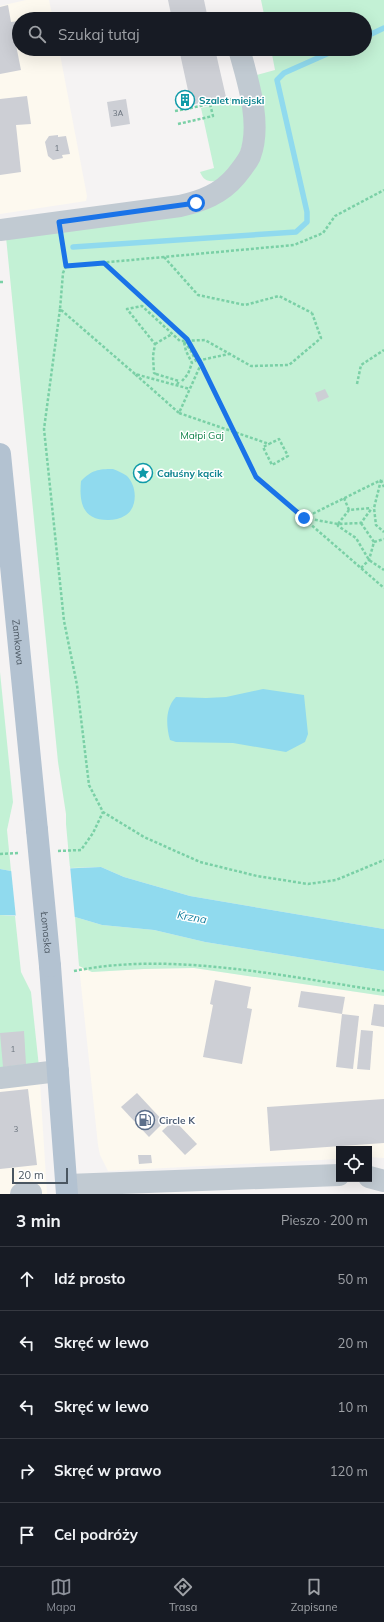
<!DOCTYPE html>
<html lang="pl">
<meta charset="utf-8">
<style>
body{margin:0;font-family:Mulish,sans-serif;background:#20242c;color:#f1f3f6}
.controls{position:absolute;right:12px;bottom:12px;display:grid;overflow:hidden;border-radius:0px;box-shadow:0 4px 16px #0002}
.controls button{width:36px;height:36px;display:grid;place-items:center;padding:0;border:0;border-bottom:1px solid #363941;background:#171b24;color:#f1f3f6;font:20px sans-serif}
.scale{position:absolute;left:12px;bottom:10px;width:56px;box-sizing:border-box;padding-left:4px;border:2px solid #4a5661;border-top:0;font-size:11px;line-height:14px;white-space:nowrap;color:#4a5661;-webkit-text-stroke:3px #fff;paint-order:stroke}
.stop{position:absolute;width:12px;height:12px;margin:-9px;border:3px solid #1a73e8;border-radius:50%;background:#fff}
.stop.end{background:#1a73e8;border-color:#fff;box-shadow:0 1px 4px #0008}
.list{margin:0;padding:0;list-style:none}
h2{display:flex;justify-content:space-between;align-items:center;height:52px;margin:0;padding:0 16px;font-size:17px}
h2 small{font-size:13px;font-weight:400;color:#9ea1a6}
.list li{display:grid;grid-template-columns:26px 1fr auto;gap:12px;align-items:center;box-sizing:border-box;height:64px;padding:0 16px;border-top:1px solid #363941}
.list b{display:block;font-size:15px;white-space:nowrap}
.list em{font-size:13px;font-style:normal;color:#9ea1a6}
.icon{flex:none;width:22px;height:22px;fill:none;stroke:currentColor;stroke-width:2;stroke-linecap:round;stroke-linejoin:round}
.map{position:relative;flex:none;width:384px;height:1194px;overflow:hidden}
.search{position:absolute;background:#171b24;box-shadow:0 4px 16px #0002;left:12px;right:12px;top:12px;height:44px;display:flex;align-items:center;gap:10px;box-sizing:border-box;padding:0 14px;border-radius:22px;color:#9ea1a6;font-size:15px}
.sheet{height:372px;background:#171b24}
nav{display:flex;justify-content:space-around;align-items:center;box-sizing:border-box;height:56px;border-top:1px solid #363941;background:#171b24;font-size:11px;color:#9ea1a6}
nav a{display:grid;justify-items:center;gap:2px}
nav .on{color:#8c9099}
.map>svg:first-child{display:block}
.commercial{fill:#fdf9ef}
.green{fill:#c3f1d5}
.water{fill:#90daee}
.pier{fill:#f5f3f3}
.lines{fill:none;stroke-linecap:round;stroke-linejoin:round}
.stream{stroke:#90daee;stroke-width:5.5}
.building{fill:#cdcfd5}
.path{stroke:#7ad0a6;stroke-width:2.5;stroke-dasharray:3 2;stroke-linecap:butt}
.minor{stroke:#c1cad2;stroke-width:22}
.major{stroke:#b3c2d1;stroke-width:22}
.path-bridge{stroke:#7ad0a6;stroke-width:2.5;stroke-dasharray:3 2;stroke-linecap:butt}
.major-bridge{stroke:#b3c2d1;stroke-width:22}
.route{stroke:#1a73e8;stroke-width:5}
.labels{text-anchor:middle;stroke-width:3;stroke-linejoin:round;paint-order:stroke}
.number-label{font-size:8px;fill:#6b747e}
.culture-label{font-size:10px;font-weight:bold;fill:#0d838f;stroke:#fff;text-anchor:start}
.park-label{font-size:10px;fill:#17864f;stroke:#fff}
.street-label{font-size:10px;fill:#4a5661;stroke:#fff}
.service-label{font-size:10px;font-weight:bold;fill:#4e5e75;stroke:#fff;text-anchor:start}
.water-label{font-size:11px;font-style:italic;fill:#0c7c9b;stroke:#fff}
</style>
<div class="map">
<svg width="384" height="1194" viewBox="0 0 384 1194">
<rect width="100%" height="100%" fill="#f5f3f3"/>
<g class="commercial">
<polygon points="26,0 49,0 53,19 19,19 19,49 59,49 87,196 86,201 0,214 0,6"/>
<polygon points="79,966 92,972 144,969 194,968 384,996 384,1158 369,1157 369,1149 339,1149 339,1159 108,1171 100,1155 98,1145"/>
<polygon points="39,1067 47,1194 0,1194 0,1070"/>
</g>
<g class="green">
<polygon points="261,0 384,0 384,929 190,896 124,877 101,867 70,868 66,824 66,814 58,762 6,237 243,182 253,76 275,70 271,49 365,49 365,19 265,19"/>
<path d="M244 99 248 124 238 160 218 181C208 182 204 181 200 172L214 168 201 108Z"/>
<polygon points="0,672 13,802 7,830 11,871 0,869"/>
<polygon points="0,915 15,916 21,972 31,992 39,1067 0,1070"/>
<polygon points="75,917 102,925 154,930 205,942 384,971 384,996 194,968 144,969 92,972 79,966"/>
</g>
<g class="water">
<path d="M113 469C118 471 123 473 127 476 137 486 138 507 126 515 120 519 114 520 108 520 82 520 79 502 81 481 92 470 98 469 113 469Z"/>
<path d="M263 689 304 695 308 734 305 742 286 752 233 743 176 742 170 740C166 726 165 708 176 697L206 698 226 697Z"/>
<polygon points="101,867 124,877 190,896 384,929 384,971 205,942 154,930 102,925 75,917 0,915 0,869 11,871"/>
</g>
<polygon class="pier" points="70,866 75,919 16,918 11,869"/>
<g class="lines">
<g class="stream">
<polyline points="365,37 384,28"/>
<polyline points="73,247 296,232 307,222 307,212 277,80 284,73 338,49"/>
</g>
</g>
<g class="building">
<polygon points="168,0 204,0 208,19 172,19"/>
<polygon points="8,5 11,22 19,21 19,39 15,40 21,70 0,74 0,7"/>
<polygon points="99,13 100,19 75,19 75,18"/>
<polygon points="179,49 215,49 226,97 191,105 191,102 180,104 178,97 189,95"/>
<polygon points="27,96 31,124 16,125 21,172 0,175 0,99"/>
<polygon points="126,99 130,124 111,127 107,102"/>
<polygon points="58,135 58,137 66,136 70,154 62,155 63,158 53,160 48,156 45,142 49,136"/>
<polygon points="325,389 329,397 318,402 315,393"/>
<polygon points="215,980 251,987 247,1008 252,1009 242,1064 203,1057 213,1005 210,1004"/>
<polygon points="301,991 345,997 342,1014 298,1007"/>
<polygon points="374,1004 384,1005 384,1027 371,1025"/>
<polygon points="342,1014 359,1016 353,1069 336,1067"/>
<polygon points="361,1030 373,1031 370,1070 357,1069"/>
<polygon points="24,1031 26,1064 3,1067 0,1033"/>
<polygon points="28,1089 37,1165 0,1169 0,1092"/>
<polygon points="137,1093 164,1122 149,1137 121,1107"/>
<polygon points="384,1099 384,1143 270,1151 267,1107"/>
<polygon points="174,1120 197,1144 185,1155 162,1131"/>
<polygon points="138,1155 151,1155 152,1163 139,1164"/>
</g>
<g class="lines">
<g class="path">
<polyline points="185,103 186,109 232,99"/>
<polyline points="175,111 186,109"/>
<polyline points="178,124 213,116 210,104"/>
<polyline points="62,242 66,266 294,245 323,233 335,216 384,190"/>
<polyline points="164,257 198,295 245,305 279,296 312,313"/>
<polyline points="104,263 187,339 201,364 179,413 135,374"/>
<polyline points="66,266 63,273 60,309 135,374 190,389"/>
<polyline points="0,282 3,282"/>
<polyline points="60,309 44,429 64,621 77,685 89,785 103,812 144,837 200,862 257,876 308,884 336,880 384,860"/>
<polyline points="155,344 172,334"/>
<polyline points="201,364 256,477 384,588"/>
<polyline points="156,374 179,381 177,385"/>
<polyline points="182,381 188,374 192,363 186,351 184,342"/>
<polyline points="357,384 361,365 384,350"/>
<polyline points="179,413 269,444 279,439 288,456 272,465 263,447 269,444"/>
<polyline points="381,480 374,508 376,525 384,532"/>
<polyline points="381,480 384,487"/>
<polyline points="344,498 349,510"/>
<polyline points="304,518 381,480"/>
<polyline points="305,518 338,524 361,523 372,508"/>
<polyline points="361,523 374,542"/>
<polyline points="338,524 338,526 356,538 369,560 384,570"/>
<polyline points="338,524 349,510 371,508"/>
<polyline points="361,568 369,560 374,542 384,539"/>
<polyline points="58,851 81,850 93,833 103,812"/>
<polyline points="0,854 19,853"/>
<path d="M74 971C173 951 286 977 384 991"/>
</g>
<g class="minor">
<path d="M0 230 180 206C202 201 221 194 236 176 241 170 246 164 250 156 262 124 248 81 239 49"/>
<polyline points="0,1078 58,1071"/>
<polyline points="369,1177 384,1181"/>
<polyline points="67,1185 339,1175"/>
<polyline points="21,1194 31,1193"/>
</g>
<g class="major">
<path id="s1" d="M0 454 37 830"/>
<polyline points="50,966 67,1194"/>
</g>
<g class="path-bridge">
<polyline points="184,342 190,349 196,361 229,354"/>
<polyline points="156,374 154,373 153,356 155,344 127,309 142,306 180,341 205,340 251,366 289,365 321,338 312,313"/>
</g>
<path class="major-bridge" id="s2" d="M37 830 50 966"/>
</g>
<g class="lines">
<polyline class="route" points="196,203 59,222 66,266 104,263 187,339 201,364 256,477 304,518"/>
</g>
<defs>
<g id="building-ring" transform="scale(1)"><circle r="9.5" fill="#fff" stroke="#0f9aa8" stroke-width="1.5"/><path d="M-4-6H4V6H1V3H-1V6H-4ZM-2.5-4.3h1.7v1.8h-1.7ZM.8-4.3h1.7v1.8H.8ZM-2.5-1h1.7V.8h-1.7ZM.8-1h1.7V.8H.8Z" fill="#0f9aa8"/></g>
<g id="sight-ring" transform="scale(1)"><circle r="9.5" fill="#fff" stroke="#0f9aa8" stroke-width="1.5"/><path d="M0-6L1.8-2.2L6-1.7L2.9 1.2L3.7 5.4L0 3.3L-3.7 5.4L-2.9 1.2L-6-1.7L-1.8-2.2Z" fill="#0f9aa8"/></g>
<g id="fuel-ring" transform="scale(1)"><circle r="9.5" fill="#fff" stroke="#5c6f8a" stroke-width="1.5"/><path d="M-5.5-6h7V0h2V4h1.3V-2.5L3-4.5l.8-.8L6-3V5H2.5V1h-1V6h-7ZM-4.2-4.7v3.2H.2V-4.7Z" fill="#5c6f8a"/></g>
</defs>
<g fill-rule="evenodd">
<use href="#building-ring" x="185" y="100"/>
<use href="#sight-ring" x="143" y="473"/>
<use href="#fuel-ring" x="145" y="1120"/>
</g>
<g class="labels">
<g class="number-label">
<text x="118" y="116">3A</text>
<text x="57" y="151">1</text>
<text x="13" y="1052">1</text>
<text x="16" y="1132">3</text>
</g>
<g class="culture-label">
<text x="199" y="104">Szalet miejski</text>
<text x="157" y="477">Całuśny kącik</text>
</g>
<g class="park-label">
<text x="202" y="439">Małpi Gaj</text>
</g>
<g class="street-label">
<text dy="4" stroke="none"><textPath href="#s1" startOffset="189">Zamkowa</textPath></text>
<text dy="4" stroke="none"><textPath href="#s2" startOffset="103">Łomaska</textPath></text>
</g>
<g class="service-label">
<text x="159" y="1124">Circle K</text>
</g>
<g class="water-label">
<text transform="translate(192 917) rotate(10)" y="4">Krzna</text>
</g>
</g>
</svg>
<div class="controls">
<button><svg class="icon" aria-label="locate" viewBox="0 0 24 24"><circle cx="12" cy="12" r="6"/><path d="M12 2v4M12 18v4M2 12h4M18 12h4"/></svg></button>
</div>
<div class="scale">20 m</div>
<div class="stop" style="left:196px;top:203px"></div>
<div class="stop end" style="left:304px;top:518px"></div>
<div class="search"><svg class="icon" aria-label="search" viewBox="0 0 24 24"><circle cx="10" cy="10" r="6"/><path d="M15 15l6 6"/></svg>Szukaj tutaj</div>
</div>
<section class="sheet">
<h2>3 min<small>Pieszo · 200 m</small></h2>
<ul class="list">
<li><svg class="icon" aria-label="ahead" viewBox="0 0 24 24"><path d="M12 20V5M6 11l6-6 6 6"/></svg><div><b>Idź prosto</b></div><em>50 m</em></li>
<li><svg class="icon" aria-label="left" viewBox="0 0 24 24"><path d="M17 20v-9H6M10 6l-5 5 5 5"/></svg><div><b>Skręć w lewo</b></div><em>20 m</em></li>
<li><svg class="icon" aria-label="left" viewBox="0 0 24 24"><path d="M17 20v-9H6M10 6l-5 5 5 5"/></svg><div><b>Skręć w lewo</b></div><em>10 m</em></li>
<li><svg class="icon" aria-label="right" viewBox="0 0 24 24"><path d="M7 20v-9h11M14 6l5 5-5 5"/></svg><div><b>Skręć w prawo</b></div><em>120 m</em></li>
<li><svg class="icon" aria-label="arrive" viewBox="0 0 24 24"><path d="M6 21V4h12l-3 4 3 4H6"/></svg><div><b>Cel podróży</b></div></li>
</ul>
</section>
<nav>
<a class="on"><svg class="icon" aria-label="map" viewBox="0 0 24 24"><path d="M3 6l6-2 6 2 6-2v14l-6 2-6-2-6 2zM9 4v14M15 6v14"/></svg>Mapa</a>
<a><svg class="icon" aria-label="directions" viewBox="0 0 24 24"><path d="M12 3l9 9-9 9-9-9zM9 14v-3h6M13 9l2 2-2 2"/></svg>Trasa</a>
<a><svg class="icon" aria-label="saved" viewBox="0 0 24 24"><path d="M7 4h10v16l-5-4-5 4z"/></svg>Zapisane</a>
</nav>
